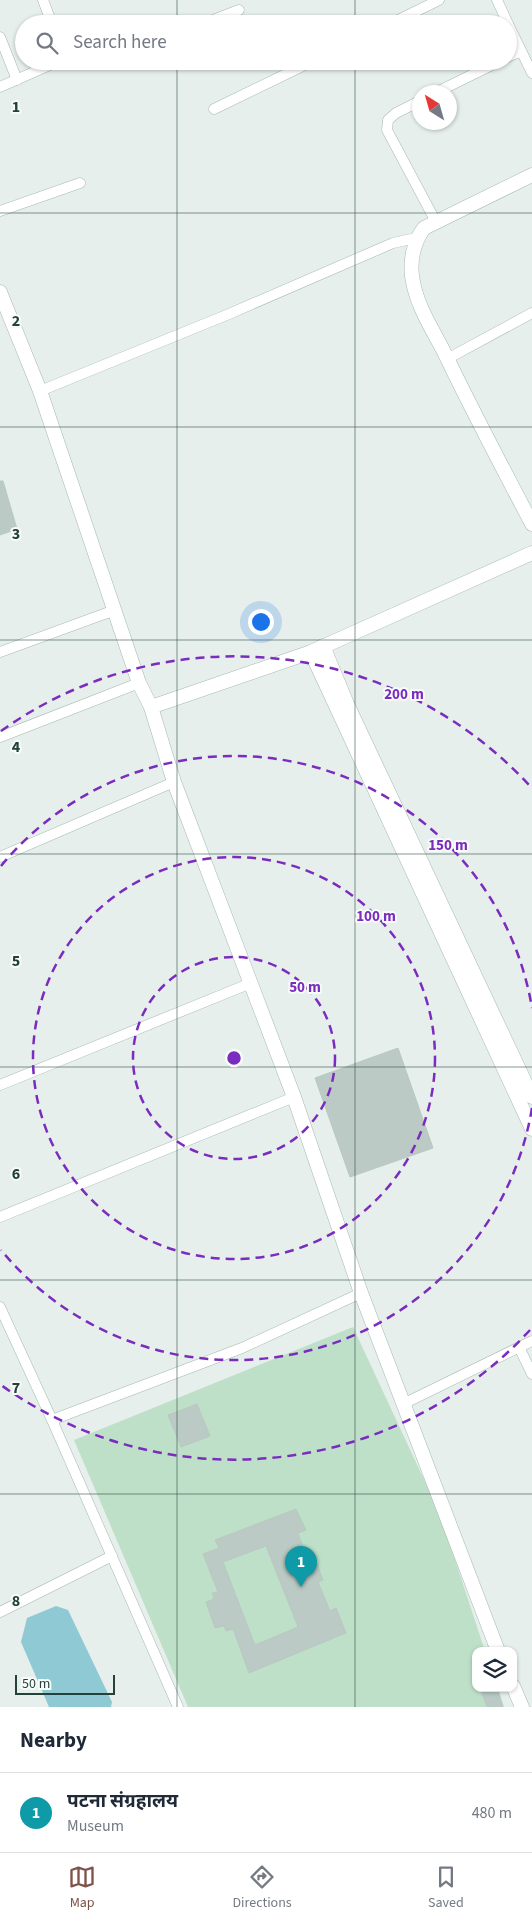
<!DOCTYPE html>
<meta charset="utf-8">
<style>
body{margin:0;font-family:"Source Sans 3","Noto Sans Devanagari",sans-serif;background:#f2f2f3;color:#1f2937}
.controls{position:absolute;right:15px;bottom:15px;display:grid;overflow:hidden;border-radius:10px;box-shadow:0 1px 4px #0004}
.controls button{width:45px;height:45px;display:grid;place-items:center;padding:0;border:0;border-bottom:1px solid #e0e1e3;background:#fff;color:#1f2937;font:25px sans-serif}
.compass{position:absolute;left:412px;top:85px;width:45px;height:45px;border-radius:50%;background:#fff;box-shadow:0 1px 4px #0004;rotate:323deg}
.scale{position:absolute;left:15px;bottom:12px;width:100px;box-sizing:border-box;padding-left:5px;border:2px solid #24423a;border-top:0;font-size:14px;line-height:18px;white-space:nowrap;color:#24423a;-webkit-text-stroke:4px #f7fbf9;paint-order:stroke}
.you{position:absolute;left:260px;top:621px;width:18px;height:18px;margin:-12px;border:4px solid #fff;border-radius:50%;background:#1a73e8;box-shadow:0 0 0 8px #1a73e833}
.badge{display:grid;place-items:center;width:32px;height:32px;border-radius:50%;background:#7f5249;color:#fff;font-size:16px;font-weight:700}
.pin{position:absolute;translate:-50% -41px;filter:drop-shadow(0 1px 2px #0008)}
.pin::after{content:'';position:absolute;top:26px;width:18px;height:15px;background:inherit;clip-path:polygon(0 0,100% 0,50% 100%)}
.list{margin:0;padding:0;list-style:none}
h2{display:flex;justify-content:space-between;align-items:center;height:65px;margin:0;padding:0 20px;font-size:21px}
h2 small{font-size:16px;font-weight:400;color:#747a83}
.list li{display:grid;grid-template-columns:32px 1fr auto;gap:15px;align-items:center;box-sizing:border-box;height:80px;padding:0 20px;border-top:1px solid #e0e1e3}
.list b{display:block;font-size:19px;white-space:nowrap}
.list p{margin:0;font-size:16px;white-space:nowrap;color:#747a83}
.list em{font-size:16px;font-style:normal;color:#747a83}
.icon{flex:none;width:28px;height:28px;fill:none;stroke:currentColor;stroke-width:2;stroke-linecap:round;stroke-linejoin:round}
.map{position:relative;flex:none;width:532px;height:1707px;overflow:hidden}
.search{position:absolute;background:#fff;box-shadow:0 1px 4px #0004;left:15px;right:15px;top:15px;height:55px;display:flex;align-items:center;gap:12px;box-sizing:border-box;padding:0 18px;border-radius:28px;color:#747a83;font-size:19px}
.sheet{height:145px;background:#fff}
nav{display:flex;justify-content:space-around;align-items:center;box-sizing:border-box;height:70px;border-top:1px solid #e0e1e3;background:#fff;font-size:14px;color:#747a83}
nav a{display:grid;justify-items:center;gap:2px}
nav .on{color:#7f5249}
.map>svg:first-child{display:block}
.green{fill:#bfe0c8}
.water{fill:#8ec9d4}
.building{fill:#bbcac4;stroke:#b8c9c2;fill-rule:evenodd}
.lines{fill:none;stroke-linecap:round;stroke-linejoin:round}
.minor-casing{stroke:#a8b8b2;stroke-width:11}
.tertiary-casing{stroke:#a8b8b2;stroke-width:15}
.minor{stroke:#fff;stroke-width:10}
.tertiary{stroke:#fff;stroke-width:14}
.grid{fill:none;stroke:#24423a;stroke-width:1;stroke-opacity:0.55}
.ring{fill:none;stroke:#7b2cbf;stroke-width:2.5;stroke-dasharray:9 6}
.grid-label{font-size:16px;text-anchor:middle;font-weight:bold;fill:#24423a;stroke:#f7fbf9;stroke-width:4;stroke-linejoin:round;paint-order:stroke}
.centre{fill:#7b2cbf;stroke:#f7fbf9;stroke-width:2.5}
.ring-label{font-size:15px;text-anchor:middle;font-weight:bold;fill:#7b2cbf;stroke:#f7fbf9;stroke-width:4;stroke-linejoin:round;paint-order:stroke}
</style>
<div class="map">
<svg width="532" height="1707" viewBox="0 0 532 1707">
<rect width="100%" height="100%" fill="#e6efeb"/>
<polygon class="green" points="353,1327 440,1514 485,1651 476,1651 476,1688 498,1688 504,1707 188,1707 74,1440"/>
<polygon class="water" points="56,1606 68,1610 112,1702 111,1707 49,1707 21,1642 27,1618"/>
<g class="building">
<polygon points="0,481 3,481 17,529 0,535"/>
<polygon points="398,1048 433,1148 350,1177 315,1078"/>
<polygon points="197,1404 210,1436 181,1447 168,1415"/>
<path d="M296 1509 306 1530 298 1533 310 1566 317 1564 323 1580 318 1582 330 1611 336 1608 346 1633 249 1673 233 1629 226 1631 224 1626 215 1628 206 1602 214 1599 212 1593 218 1592 203 1554 219 1548 215 1540ZM266 1546 298 1627 255 1645 223 1562Z"/>
<polygon points="480,1688 497,1688 503,1707 487,1707"/>
</g>
<g class="lines">
<g class="minor-casing">
<g id="minor">
<polyline points="43,0 52,24"/>
<polyline points="497,0 508,24"/>
<polyline points="203,24 239,10"/>
<polyline points="390,24 439,0"/>
<polyline points="508,24 532,73"/>
<polyline points="0,37 17,80"/>
<polyline points="508,57 521,51"/>
<polyline points="0,87 59,61"/>
<polyline points="437,92 500,61"/>
<polyline points="420,101 396,113 388,120 387,130 436,222"/>
<polyline points="214,109 313,61"/>
<polyline points="0,211 80,183"/>
<polyline points="447,359 532,313"/>
<polyline points="40,391 229,314 393,243 416,238"/>
<polyline points="0,652 115,610"/>
<polyline points="0,737 139,683"/>
<polyline points="0,857 174,782"/>
<polyline points="0,1085 251,983"/>
<polyline points="0,1217 294,1097"/>
<polyline points="0,1307 52,1420 178,1707"/>
<polyline points="519,1347 532,1374"/>
<polyline points="403,1404 532,1341"/>
<polyline points="52,1420 242,1348 361,1293"/>
<polyline points="0,1612 112,1556"/>
</g>
</g>
<g class="tertiary-casing">
<g id="tertiary">
<path d="M532 175 424 228C413 243 409 263 413 282 418 309 435 333 447 358 474 414 503 469 532 524"/>
<polyline points="0,292 40,391 139,683 151,707 174,782 294,1097 361,1293 498,1651"/>
<polyline points="323,646 347,704 532,1097"/>
<polyline points="311,652 532,1129"/>
<polyline points="151,707 311,652 532,553"/>
<polyline points="513,1686 522,1707"/>
</g>
</g>
<use href="#minor" class="minor"/>
<use href="#tertiary" class="tertiary"/>
</g>
<path class="grid" d="M177 0V24M355 0V24M177 61V1707M355 61V1707M0 213H532M0 427H532M0 640H532M0 854H532M0 1067H532M0 1280H532M0 1494H532"/>
<g class="ring">
<circle cx="234" cy="1058" r="101"/>
<circle cx="234" cy="1058" r="201"/>
<path d="M532 1108A302 302 0 0 1 1 1250M1 866A302 302 0 0 1 532 1008"/>
<path d="M530 1330A402 402 0 0 1 1 1385M1 731A402 402 0 0 1 530 786"/>
</g>
<g class="grid-label">
<text x="16" y="112">1</text>
<text x="16" y="326">2</text>
<text x="16" y="539">3</text>
<text x="16" y="752">4</text>
<text x="16" y="966">5</text>
<text x="16" y="1179">6</text>
<text x="16" y="1393">7</text>
<text x="16" y="1606">8</text>
</g>
<circle cx="234" cy="1058" r="8" class="centre"/>
<g class="ring-label">
<text x="404" y="699">200 m</text>
<text x="448" y="850">150 m</text>
<text x="376" y="921">100 m</text>
<text x="305" y="992">50 m</text>
</g>
</svg>
<div class="controls">
<button><svg class="icon" aria-label="layers" viewBox="0 0 24 24"><path d="M12 4l9 5-9 5-9-5zM3 14l9 5 9-5"/></svg></button>
</div>
<svg class="compass" viewBox="-18 -18 36 36"><path d="M0-13l5 13h-10z" fill="#e53935"/><path d="M0 13l5-13h-10z" fill="#747a83"/></svg>
<div class="scale">50 m</div>
<div class="you"></div>
<div class="pin badge" style="left:301px;top:1587px;background:#0f9aa8">1</div>
<div class="search"><svg class="icon" aria-label="search" viewBox="0 0 24 24"><circle cx="10" cy="10" r="6"/><path d="M15 15l6 6"/></svg>Search here</div>
</div>
<section class="sheet">
<h2>Nearby<small></small></h2>
<ul class="list">
<li><span class="badge" style="background:#0f9aa8">1</span><div><b>पटना संग्रहालय</b><p>Museum</p></div><em>480 m</em></li>
</ul>
</section>
<nav>
<a class="on"><svg class="icon" aria-label="map" viewBox="0 0 24 24"><path d="M3 6l6-2 6 2 6-2v14l-6 2-6-2-6 2zM9 4v14M15 6v14"/></svg>Map</a>
<a><svg class="icon" aria-label="directions" viewBox="0 0 24 24"><path d="M12 3l9 9-9 9-9-9zM9 14v-3h6M13 9l2 2-2 2"/></svg>Directions</a>
<a><svg class="icon" aria-label="saved" viewBox="0 0 24 24"><path d="M7 4h10v16l-5-4-5 4z"/></svg>Saved</a>
</nav>
